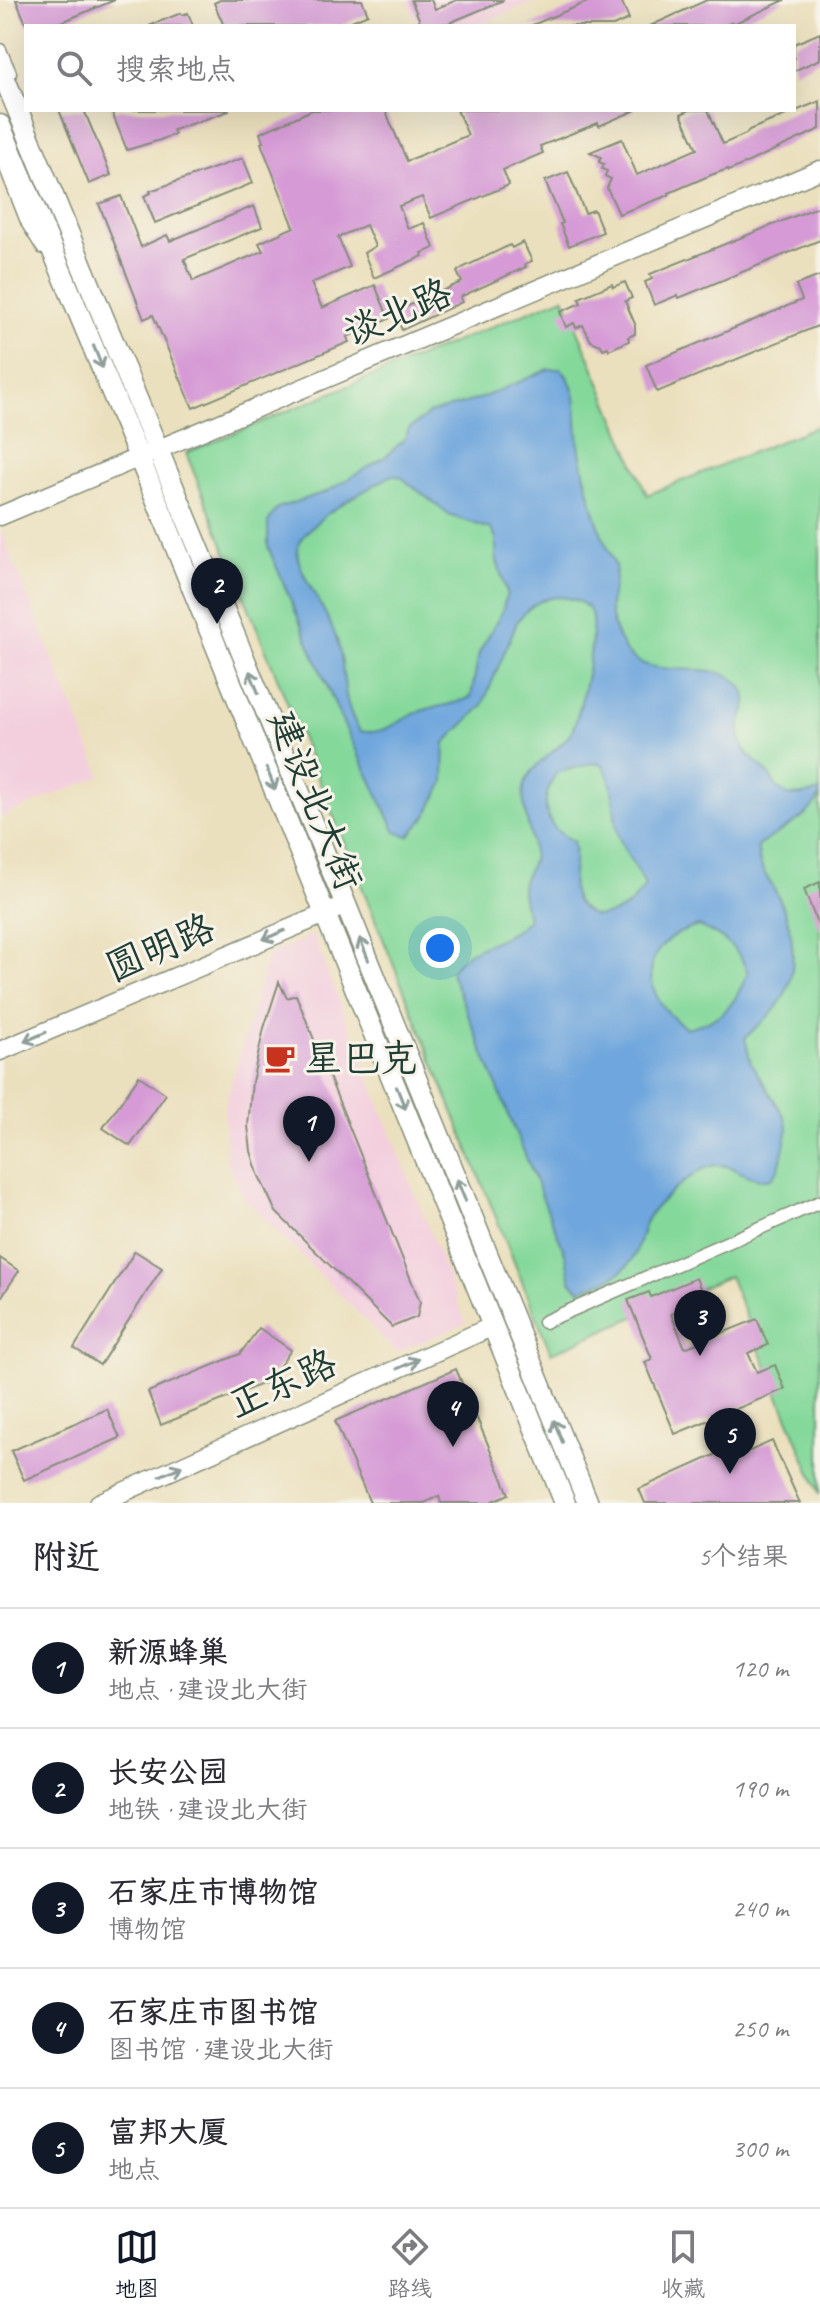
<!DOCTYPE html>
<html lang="zh">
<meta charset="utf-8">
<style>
body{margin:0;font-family:Caveat,"LXGW WenKai TC",sans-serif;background:#f7f7f7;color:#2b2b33}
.you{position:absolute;left:440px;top:948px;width:28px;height:28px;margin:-20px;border:6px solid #fff;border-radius:50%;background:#1a73e8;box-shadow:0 0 0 12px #1a73e833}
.badge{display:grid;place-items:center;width:52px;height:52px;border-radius:50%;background:#111827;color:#fff;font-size:26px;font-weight:700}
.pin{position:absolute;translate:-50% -66px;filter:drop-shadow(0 2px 4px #0008)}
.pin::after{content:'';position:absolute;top:42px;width:28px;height:24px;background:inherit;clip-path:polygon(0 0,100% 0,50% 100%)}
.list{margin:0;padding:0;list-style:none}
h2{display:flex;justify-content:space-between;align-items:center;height:104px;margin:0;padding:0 32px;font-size:34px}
h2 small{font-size:26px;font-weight:400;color:#7c7c81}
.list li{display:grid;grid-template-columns:52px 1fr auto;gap:24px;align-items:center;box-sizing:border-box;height:120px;padding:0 32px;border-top:2px solid #e1e1e2}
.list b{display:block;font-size:30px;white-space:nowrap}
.list p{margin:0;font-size:26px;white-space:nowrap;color:#7c7c81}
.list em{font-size:26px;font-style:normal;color:#7c7c81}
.icon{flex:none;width:44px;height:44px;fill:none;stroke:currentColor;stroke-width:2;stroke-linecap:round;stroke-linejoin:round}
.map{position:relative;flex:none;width:820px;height:1503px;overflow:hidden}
.search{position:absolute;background:#fff;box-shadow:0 8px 32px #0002;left:24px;right:24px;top:24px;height:88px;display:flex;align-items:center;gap:20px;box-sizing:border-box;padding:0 28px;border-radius:0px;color:#7c7c81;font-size:30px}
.sheet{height:704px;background:#fff}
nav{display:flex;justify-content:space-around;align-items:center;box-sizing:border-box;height:112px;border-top:2px solid #e1e1e2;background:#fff;font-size:22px;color:#7c7c81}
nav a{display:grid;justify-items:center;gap:4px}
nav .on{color:#111827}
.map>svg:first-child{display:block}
.built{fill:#f3cfde}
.green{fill:#83d89a;stroke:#518a67;stroke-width:2}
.water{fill:#6ea6dd;stroke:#467288;stroke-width:2;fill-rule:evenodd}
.building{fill:#d69bd6}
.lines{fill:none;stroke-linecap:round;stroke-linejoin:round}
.street-casing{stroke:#858e79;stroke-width:15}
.secondary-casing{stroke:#858e79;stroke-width:21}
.primary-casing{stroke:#858e79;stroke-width:23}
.street{stroke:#fff;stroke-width:12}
.secondary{stroke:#fff;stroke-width:18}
.primary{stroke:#fff;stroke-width:20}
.oneway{stroke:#8f9e9a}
.labels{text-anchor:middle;stroke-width:6;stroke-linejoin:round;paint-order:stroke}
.street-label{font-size:38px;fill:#1f3d34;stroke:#f7f3e8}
.poi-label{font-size:38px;fill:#1f3d34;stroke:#f7f3e8;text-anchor:start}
</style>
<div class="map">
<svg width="820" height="1503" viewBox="0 0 820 1503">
<rect width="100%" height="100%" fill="#f7f3e8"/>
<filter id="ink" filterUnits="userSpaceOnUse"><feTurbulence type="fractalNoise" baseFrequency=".0125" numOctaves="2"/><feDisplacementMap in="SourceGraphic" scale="16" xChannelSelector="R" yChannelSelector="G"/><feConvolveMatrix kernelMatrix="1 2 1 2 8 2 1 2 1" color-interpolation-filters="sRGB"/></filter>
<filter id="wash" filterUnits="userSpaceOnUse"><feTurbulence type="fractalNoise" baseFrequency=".006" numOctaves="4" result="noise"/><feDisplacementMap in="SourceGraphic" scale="32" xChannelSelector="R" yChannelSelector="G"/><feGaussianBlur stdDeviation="1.8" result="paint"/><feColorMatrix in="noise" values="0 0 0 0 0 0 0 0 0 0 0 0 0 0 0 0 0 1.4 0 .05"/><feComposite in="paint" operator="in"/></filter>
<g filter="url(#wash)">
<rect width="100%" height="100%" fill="#ebe0be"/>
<g class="built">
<polygon points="408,0 538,0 475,26 419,26"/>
<polygon points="0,529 101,776 0,817"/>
<polygon points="313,935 466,1323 397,1352 246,1200 227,1163 224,1109 268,955"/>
</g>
<polygon class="green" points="564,297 647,495 820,425 820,1495 729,1276 551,1353 186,453"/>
<path class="water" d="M549 369H561C581 389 575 417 579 444 583 473 592 505 601 532 605 544 612 555 615 566 618 579 610 595 610 608 610 618 616 634 621 643 642 689 717 653 741 686 755 705 736 718 740 737 744 755 754 759 765 770 773 778 777 793 790 795 798 797 813 793 820 791 820 813 775 833 758 846 757 868 769 878 778 896 795 929 801 977 776 1008 768 1019 755 1028 745 1038L751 1063 785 1117 788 1129 779 1168 772 1178C744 1184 733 1158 708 1167 692 1173 655 1204 647 1219 639 1234 640 1252 628 1265 616 1279 597 1283 580 1290L571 1281 565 1253 451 973C467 940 509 946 528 918 525 906 520 894 523 882 526 872 534 864 533 853 532 834 518 798 526 781 535 762 556 752 569 736 580 722 599 627 590 611 583 599 563 596 551 598 536 601 525 610 517 622L482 706 445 743 444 782 426 817 409 836 396 832 342 721 268 547V522L277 508 326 492 385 457 404 440 409 429 430 413 479 399ZM392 475 401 477 449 515 491 529 496 538V558L507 593 502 612 479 653 471 697C454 705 444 705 427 709 401 716 388 737 360 731 338 696 348 671 336 637 328 613 313 595 303 572 299 563 295 552 299 543 315 514 364 492 392 475ZM593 763 602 764C618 787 611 815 620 840 626 857 639 868 645 886 634 902 624 912 605 915 597 917 593 916 587 912 560 894 580 867 573 841 542 826 539 801 556 773ZM699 926C723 937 739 948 748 973 732 1008 725 1019 686 1028 638 995 637 941 699 926Z"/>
<g id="blocks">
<g class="building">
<polygon points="16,0 115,0 52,26 27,26"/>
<polygon points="220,0 362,0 368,14 340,26 224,26 214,3"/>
<polygon points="411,0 431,0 435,9 457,0 504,0 442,26 422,26"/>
<polygon points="592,0 621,0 629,19 613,26 530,26"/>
<polygon points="707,0 785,0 733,24 732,22 724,26 650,26"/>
<polygon points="181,13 182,15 188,13 193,26 149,26"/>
<polygon points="820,33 820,59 794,71 794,44"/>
<polygon points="820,101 820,129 729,171 728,169 711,175 669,193 669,195 619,214 607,188 611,179 605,176 607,171 602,169 604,164 599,162 601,157 590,152 622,139 637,175 697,149 681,114 690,110 708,110 723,144 746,134 749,130"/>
<polygon points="59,110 84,110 111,175 89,184"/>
<polygon points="111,110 229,110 229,111 173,130 175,134 160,140 127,150"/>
<polygon points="312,110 385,110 407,161 468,135 457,110 636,110 599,126 598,123 540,146 543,153 503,170 509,185 431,218 422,197 399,206 408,229 424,223 434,248 422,253 423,256 374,278 364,253 375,246 366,225 338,237 350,267 311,283 322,308 375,285 389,319 347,337 349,342 193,408 153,315 144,319 99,204 121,196 141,247 167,235 170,241 254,206 262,227 184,259 193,281 263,251 259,243 294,227 261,143 263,142 260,133"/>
<polygon points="243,158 253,183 155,223 144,196 151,193 150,191"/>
<polygon points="568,172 585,213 594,210 603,232 569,246 560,224 563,223 545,181"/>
<polygon points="820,206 820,240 679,298 678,295 654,305 645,282 652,279 650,274"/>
<polygon points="523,242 532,261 525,264 526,267 460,297 462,302 402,330 394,312 462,282 457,272 462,268 510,245 512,248"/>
<polygon points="820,276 820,325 657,392 646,365 802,300 796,285"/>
<polygon points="625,282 632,298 625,301 635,324 635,334 628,337 629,341 609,350 608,347 603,349 601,345 591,341 583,325 576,328 574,323 566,327 560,312 581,303 579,298 612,284 613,287"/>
<polygon points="820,882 820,928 819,928 804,889"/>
<polygon points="279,982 287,998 296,995 420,1302 417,1317 392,1327 276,1212 258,1174 251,1151 248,1126 252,1082 264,1028"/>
<polygon points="139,1076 166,1094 130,1146 103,1128"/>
<polygon points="135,1251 162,1268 100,1365 74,1348"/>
<polygon points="0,1258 19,1271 0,1299"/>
<polygon points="696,1278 705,1300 671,1314 685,1348 757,1319 768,1345 748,1353 757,1372 775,1365 785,1389 675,1434 645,1362 652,1359 628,1300 649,1292 651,1297"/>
<polygon points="259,1328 291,1350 269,1381 161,1425 148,1392 240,1354"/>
<polygon points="456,1369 509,1494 489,1503 441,1503 439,1496 424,1503 370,1503 335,1421"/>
<polygon points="107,1409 120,1438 24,1480 11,1451"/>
<polygon points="772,1441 800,1503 645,1503 639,1489 728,1449 732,1459"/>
</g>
</g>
</g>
<g filter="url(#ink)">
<use href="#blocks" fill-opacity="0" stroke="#858e79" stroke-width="2"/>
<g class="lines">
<g class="street-casing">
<g id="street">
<polyline points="0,50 10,73"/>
<polyline points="0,153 28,224 43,248"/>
<polyline points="544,1322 820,1202"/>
</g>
</g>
<g class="secondary-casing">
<g id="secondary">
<polyline points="0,516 820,170"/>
<polyline points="0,1051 346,905"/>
<polyline points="99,1503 493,1326"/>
</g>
</g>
<g class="primary-casing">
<g id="primary">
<polyline points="0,67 346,905 588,1503"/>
<polyline points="0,125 139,457 565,1503"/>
</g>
</g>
<use href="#street" class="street"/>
<use href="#secondary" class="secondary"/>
<use href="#primary" class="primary"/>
</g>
<defs><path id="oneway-shaft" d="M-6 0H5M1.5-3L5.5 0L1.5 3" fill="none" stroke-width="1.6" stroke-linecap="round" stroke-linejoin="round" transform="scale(2)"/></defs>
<g class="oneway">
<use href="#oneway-shaft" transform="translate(98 357) rotate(68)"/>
<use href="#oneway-shaft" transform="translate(254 682) rotate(-112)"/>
<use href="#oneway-shaft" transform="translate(271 779) rotate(68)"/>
<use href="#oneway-shaft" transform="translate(274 935) rotate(157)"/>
<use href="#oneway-shaft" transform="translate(364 949) rotate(-112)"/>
<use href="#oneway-shaft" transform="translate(35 1037) rotate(157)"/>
<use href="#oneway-shaft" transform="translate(401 1098) rotate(68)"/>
<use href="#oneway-shaft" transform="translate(461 1190) rotate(-112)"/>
<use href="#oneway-shaft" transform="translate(408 1364) rotate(-24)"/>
<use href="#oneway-shaft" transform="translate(558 1431) rotate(-112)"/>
<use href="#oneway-shaft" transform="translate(171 1471) rotate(-24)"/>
</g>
</g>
<defs>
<g id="cafe-bare" transform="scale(2.4)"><path d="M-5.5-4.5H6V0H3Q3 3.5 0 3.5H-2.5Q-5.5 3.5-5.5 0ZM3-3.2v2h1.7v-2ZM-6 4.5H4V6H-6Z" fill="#c8321e" stroke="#f7f3e8" stroke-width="2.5" paint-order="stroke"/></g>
</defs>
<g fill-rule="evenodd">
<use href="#cafe-bare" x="280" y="1058"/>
</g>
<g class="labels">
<g class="street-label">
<text transform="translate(397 312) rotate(-23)" y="13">谈北路</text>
<text transform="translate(316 800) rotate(68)" y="13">建设北大街</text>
<text transform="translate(160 947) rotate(-23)" y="13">圆明路</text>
<text transform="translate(282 1383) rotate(-24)" y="13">正东路</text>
</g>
<g class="poi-label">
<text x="304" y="1071">星巴克</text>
</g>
</g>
</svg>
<div class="you"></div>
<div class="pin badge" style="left:309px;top:1162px">1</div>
<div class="pin badge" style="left:217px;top:624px">2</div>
<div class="pin badge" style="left:700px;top:1356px">3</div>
<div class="pin badge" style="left:453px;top:1447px">4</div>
<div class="pin badge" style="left:730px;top:1474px">5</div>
<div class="search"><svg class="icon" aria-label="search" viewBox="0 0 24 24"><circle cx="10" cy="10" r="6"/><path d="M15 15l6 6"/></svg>搜索地点</div>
</div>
<section class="sheet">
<h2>附近<small>5个结果</small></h2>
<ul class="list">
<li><span class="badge">1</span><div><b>新源蜂巢</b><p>地点 · 建设北大街</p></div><em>120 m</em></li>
<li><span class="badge">2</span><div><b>长安公园</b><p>地铁 · 建设北大街</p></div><em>190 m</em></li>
<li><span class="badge">3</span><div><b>石家庄市博物馆</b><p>博物馆</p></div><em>240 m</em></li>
<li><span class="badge">4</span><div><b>石家庄市图书馆</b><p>图书馆 · 建设北大街</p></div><em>250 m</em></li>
<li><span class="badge">5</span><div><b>富邦大厦</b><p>地点</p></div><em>300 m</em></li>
</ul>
</section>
<nav>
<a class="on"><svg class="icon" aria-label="map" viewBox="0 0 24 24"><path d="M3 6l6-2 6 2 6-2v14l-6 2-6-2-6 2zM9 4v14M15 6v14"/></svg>地图</a>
<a><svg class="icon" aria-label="directions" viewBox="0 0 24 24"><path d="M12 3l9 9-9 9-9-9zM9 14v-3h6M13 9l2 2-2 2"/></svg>路线</a>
<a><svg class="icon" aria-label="saved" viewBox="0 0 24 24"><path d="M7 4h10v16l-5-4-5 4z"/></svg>收藏</a>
</nav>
